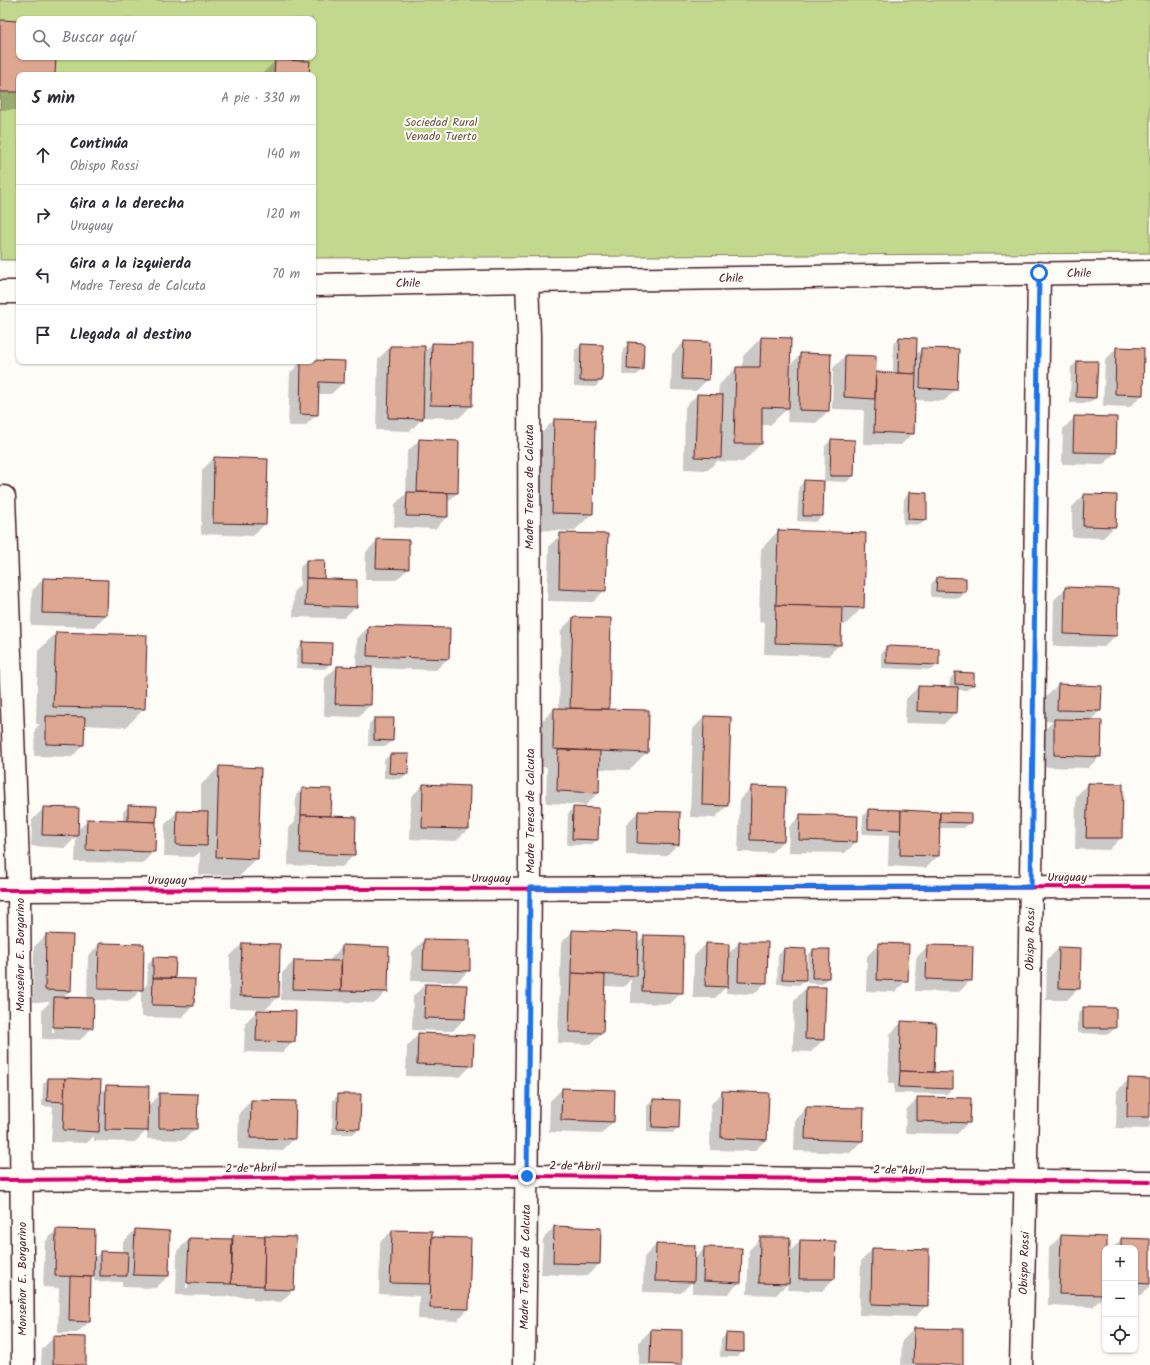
<!DOCTYPE html>
<html lang="es">
<meta charset="utf-8">
<style>
body{margin:0;font-family:Kalam,sans-serif;background:#f7f7f7;color:#2b2b33}
.controls{position:absolute;right:12px;bottom:12px;display:grid;overflow:hidden;border-radius:8px;box-shadow:0 1px 3px #0004}
.controls button{width:36px;height:36px;display:grid;place-items:center;padding:0;border:0;border-bottom:1px solid #e1e1e2;background:#fff;color:#2b2b33;font:20px sans-serif}
.stop{position:absolute;width:12px;height:12px;margin:-9px;border:3px solid #1a73e8;border-radius:50%;background:#fff}
.stop.end{background:#1a73e8;border-color:#fff;box-shadow:0 1px 4px #0008}
.list{margin:0;padding:0;list-style:none}
h2{display:flex;justify-content:space-between;align-items:center;height:52px;margin:0;padding:0 16px;font-size:17px}
h2 small{font-size:13px;font-weight:400;color:#7c7c81}
.list li{display:grid;grid-template-columns:26px 1fr auto;gap:12px;align-items:center;box-sizing:border-box;height:60px;padding:0 16px;border-top:1px solid #e1e1e2}
.list b{display:block;font-size:15px;white-space:nowrap}
.list p{margin:0;font-size:13px;white-space:nowrap;color:#7c7c81}
.list em{font-size:13px;font-style:normal;color:#7c7c81}
.icon{flex:none;width:22px;height:22px;fill:none;stroke:currentColor;stroke-width:2;stroke-linecap:round;stroke-linejoin:round}
.map{position:relative;flex:none;width:1150px;height:1365px;overflow:hidden}
.search{position:absolute;background:#fff;box-shadow:0 1px 3px #0004;left:16px;top:16px;width:300px;height:44px;display:flex;align-items:center;gap:10px;box-sizing:border-box;padding:0 14px;border-radius:8px;color:#7c7c81;font-size:15px}
.panel{position:absolute;background:#fff;box-shadow:0 1px 3px #0004;left:16px;top:72px;width:300px;height:292px;border-radius:8px}
.map>svg:first-child{display:block}
.green{fill:#c2d88d;stroke:#867c5c;fill-rule:evenodd}
.shadow{fill:#0003;fill-rule:evenodd}
.building{fill:#dda792;stroke:#4a1f2b}
.lines{fill:none;stroke-linecap:round;stroke-linejoin:round}
.minor-casing{stroke:#4a1f2b;stroke-width:25}
.minor{stroke:#fdfcf7;stroke-width:22}
.cycleway-casing{stroke:#fdfcf7;stroke-width:6}
.cycleway{stroke:#d6006c;stroke-width:4}
.route{stroke:#1a73e8;stroke-width:5}
.labels{text-anchor:middle;stroke-width:4;stroke-linejoin:round;paint-order:stroke}
.park-label{font-size:12px;fill:#6e5648;stroke:#fdfcf7}
.street-label{font-size:12px;fill:#4a1f2b;stroke:#fdfcf7}
</style>
<div class="map">
<svg width="1150" height="1365" viewBox="0 0 1150 1365">
<rect width="100%" height="100%" fill="#fdfcf7"/>
<filter id="ink" filterUnits="userSpaceOnUse"><feTurbulence type="fractalNoise" baseFrequency=".025" numOctaves="2"/><feDisplacementMap in="SourceGraphic" scale="8" xChannelSelector="R" yChannelSelector="G"/><feConvolveMatrix kernelMatrix="1 2 1 2 8 2 1 2 1" color-interpolation-filters="sRGB"/></filter>
<g filter="url(#ink)">
<path class="green" d="M0 0H1150V253L313 258V75H19V260H0ZM19 19H313V57H19Z"/>
<g class="shadow">
<polygon points="0,21 19,22 19,57 55,57 54,75 19,75 19,110 0,110"/>
<polygon points="275,61 308,75 263,75 263,73"/>
<polygon points="761,338 789,366 801,354 828,411 816,423 787,422 788,408 770,425 761,425 761,444 743,462 717,461 708,470 684,469 685,407 697,395 718,396 719,385 736,368 743,368 743,356"/>
<polygon points="899,338 916,339 915,355 922,349 956,389 944,401 914,400 913,433 901,445 863,444 864,410 832,409 833,368 845,356 875,373 893,374 893,344"/>
<polygon points="684,342 708,379 696,391 671,390 672,354"/>
<polygon points="629,343 642,369 637,375 622,375 623,349"/>
<polygon points="432,344 472,345 471,406 459,418 422,417 422,419 410,431 376,430 378,359 390,347 424,352"/>
<polygon points="581,345 601,381 595,387 574,386 575,350"/>
<polygon points="1117,348 1142,395 1130,407 1103,406 1105,360"/>
<polygon points="302,361 343,383 331,394 318,394 317,414 305,426 288,426 290,373"/>
<polygon points="1077,362 1097,362 1095,398 1089,403 1070,403 1071,367"/>
<polygon points="1075,417 1115,453 1103,465 1062,464 1063,429"/>
<polygon points="554,420 592,514 574,531 534,530 537,438"/>
<polygon points="419,440 457,493 447,503 447,517 435,529 394,527 395,504 406,494 407,452"/>
<polygon points="831,440 854,441 853,476 847,482 824,481 825,446"/>
<polygon points="214,458 265,524 253,536 201,534 202,470"/>
<polygon points="804,481 822,516 816,522 797,521 799,487"/>
<polygon points="909,493 926,519 920,525 903,524 904,499"/>
<polygon points="1084,495 1115,526 1103,538 1072,537 1072,507"/>
<polygon points="778,531 863,607 845,625 841,625 840,644 828,656 764,654 765,623 759,622 761,549"/>
<polygon points="561,534 605,590 593,602 547,601 549,546"/>
<polygon points="378,540 408,569 396,580 365,580 366,552"/>
<polygon points="306,561 323,580 356,606 344,618 293,617 294,591 300,585 300,567"/>
<polygon points="937,578 965,579 965,592 960,598 931,597 931,584"/>
<polygon points="43,579 106,615 94,627 31,625 32,591"/>
<polygon points="1066,588 1116,635 1104,647 1053,646 1054,600"/>
<polygon points="573,618 608,708 606,710 647,752 629,770 599,769 598,793 586,805 546,803 547,767 536,767 537,726 554,709 559,709 561,630"/>
<polygon points="368,627 448,658 436,670 371,668 370,705 358,717 324,716 325,678 337,667 356,667 357,639"/>
<polygon points="56,633 146,636 144,709 126,727 84,725 83,745 72,757 34,756 35,729 40,724 36,724 38,651"/>
<polygon points="302,643 330,663 325,669 296,668 297,649"/>
<polygon points="886,647 938,664 932,670 881,668 881,653"/>
<polygon points="955,673 973,684 967,690 957,690 956,712 944,724 905,723 906,699 918,687 949,688 950,679"/>
<polygon points="1058,685 1100,711 1090,721 1100,756 1088,768 1042,767 1043,731 1053,722 1046,721 1046,697"/>
<polygon points="704,717 727,806 715,818 690,817 693,729"/>
<polygon points="374,719 392,741 387,746 368,746 369,724"/>
<polygon points="390,755 407,773 401,779 384,778 384,760"/>
<polygon points="219,767 260,769 257,858 240,876 199,875 200,852 194,857 164,856 165,824 177,812 201,813 201,785"/>
<polygon points="1088,784 1121,838 1109,850 1075,849 1076,796"/>
<polygon points="423,785 468,829 456,841 410,839 411,797"/>
<polygon points="752,787 785,788 783,841 771,853 738,852 740,799"/>
<polygon points="302,789 331,790 330,817 354,855 342,867 288,865 289,828 295,822 296,795"/>
<polygon points="129,806 154,851 143,863 75,862 76,837 65,848 31,846 32,820 44,808 77,831 88,820 123,821 123,812"/>
<polygon points="573,808 597,840 591,845 567,845 568,814"/>
<polygon points="868,810 970,814 970,823 964,828 939,828 938,856 926,868 888,866 889,835 862,834 863,816"/>
<polygon points="638,812 678,844 666,856 626,855 626,824"/>
<polygon points="801,815 856,842 845,853 788,852 789,827"/>
<polygon points="573,931 636,944 644,936 683,937 682,992 670,1004 631,1003 631,979 624,987 604,986 602,1033 591,1044 558,1043 561,943"/>
<path d="M46 935 70 991 62 999H87L88 956 100 944 143 945 142 990 147 984 148 964 154 958 174 978 173 979 193 1006 181 1018 141 1017V990L130 1001 93 1000 92 1028 80 1040 42 1039V1010L50 1002H33L34 947ZM53 1009H55L54 1032H52Z"/>
<polygon points="424,940 469,970 457,982 411,981 412,952"/>
<polygon points="739,943 767,943 766,982 754,994 726,993 726,987 715,998 693,998 694,956 706,944 728,954"/>
<polygon points="242,944 278,997 266,1009 229,1008 230,956"/>
<polygon points="879,944 907,980 895,992 866,991 867,956"/>
<polygon points="343,946 387,991 375,1003 281,1000 282,973 294,961 330,962 331,958"/>
<polygon points="928,946 971,980 959,992 915,991 916,958"/>
<polygon points="1059,948 1079,988 1067,1000 1046,1000 1047,960"/>
<polygon points="784,949 805,980 799,985 777,984 778,955"/>
<polygon points="813,950 828,978 822,984 807,983 808,955"/>
<polygon points="425,985 466,986 464,1019 453,1031 412,1030 413,996"/>
<polygon points="806,988 823,1040 811,1052 793,1051 794,1000"/>
<polygon points="1084,1008 1115,1028 1109,1034 1078,1033 1078,1014"/>
<polygon points="257,1011 294,1041 282,1053 244,1052 245,1023"/>
<polygon points="902,1022 933,1072 932,1073 952,1088 947,1094 894,1093 894,1083 888,1083 890,1034"/>
<polygon points="419,1034 472,1065 460,1077 406,1076 407,1046"/>
<polygon points="48,1079 100,1080 100,1093 107,1086 147,1107 160,1094 196,1128 184,1140 147,1139 147,1130 135,1142 94,1141 94,1136 87,1143 51,1142 53,1107 42,1106 43,1084"/>
<polygon points="1129,1079 1150,1080 1150,1126 1147,1129 1116,1128 1117,1091"/>
<polygon points="562,1089 613,1122 601,1134 549,1132 550,1101"/>
<polygon points="723,1092 766,1140 754,1151 710,1150 711,1104"/>
<polygon points="339,1095 359,1129 353,1134 332,1134 333,1100"/>
<polygon points="918,1098 969,1122 957,1134 905,1133 906,1110"/>
<polygon points="653,1100 678,1127 673,1133 647,1132 647,1106"/>
<polygon points="251,1101 295,1102 294,1139 282,1151 238,1149 239,1113"/>
<polygon points="806,1108 862,1141 850,1153 794,1151 795,1120"/>
<polygon points="554,1227 599,1264 587,1276 541,1274 543,1239"/>
<polygon points="56,1230 93,1259 101,1252 123,1252 123,1242 135,1230 168,1276 156,1288 122,1287 122,1282 94,1281 94,1275 90,1279 89,1322 77,1333 58,1333 59,1288 43,1287 45,1242"/>
<polygon points="392,1231 431,1238 470,1239 468,1309 457,1321 418,1319 419,1296 379,1294 380,1242"/>
<path d="M233 1236 295 1238 293 1290 281 1302 252 1300 253 1297 176 1295 177 1251 189 1239 229 1240ZM188 1250H190L188 1288H186Z"/>
<polygon points="1061,1236 1106,1248 1104,1295 1093,1307 1048,1305 1049,1248"/>
<polygon points="761,1238 788,1253 800,1241 834,1279 822,1291 787,1290 788,1283 776,1295 747,1294 749,1250"/>
<polygon points="1121,1239 1150,1240 1150,1286 1141,1295 1135,1295 1135,1248 1113,1248"/>
<polygon points="656,1245 694,1259 705,1248 740,1282 728,1294 692,1293 692,1282 681,1293 643,1292 644,1257"/>
<polygon points="873,1249 927,1305 915,1317 859,1315 861,1261"/>
<polygon points="914,1329 962,1365 901,1365 902,1341"/>
<polygon points="651,1330 681,1364 680,1365 639,1365 639,1342"/>
<polygon points="726,1334 743,1351 737,1357 720,1357 721,1340"/>
<polygon points="54,1337 85,1365 41,1365 42,1349"/>
</g>
<g class="building">
<polygon points="0,20 19,21 19,57 56,57 55,75 19,75 19,92 0,92"/>
<polygon points="275,60 310,61 309,75 274,75"/>
<polygon points="761,337 791,338 789,408 762,407 762,444 734,444 736,367 760,367"/>
<polygon points="899,337 917,338 916,374 898,373"/>
<polygon points="684,341 710,342 709,380 682,379"/>
<polygon points="628,342 644,343 643,370 627,369"/>
<polygon points="432,343 473,344 472,406 430,405"/>
<polygon points="581,344 603,345 602,381 580,381"/>
<polygon points="390,346 425,346 423,419 388,418"/>
<polygon points="1116,347 1144,348 1143,395 1115,394"/>
<polygon points="921,348 959,349 957,390 920,388"/>
<polygon points="800,353 831,354 829,411 799,410"/>
<polygon points="845,355 876,356 875,399 844,397"/>
<polygon points="313,360 345,361 344,383 319,382 318,415 300,414 301,361"/>
<polygon points="1077,361 1098,361 1096,398 1076,397"/>
<polygon points="876,372 916,374 914,434 874,432"/>
<polygon points="697,394 723,395 721,458 695,457"/>
<polygon points="1074,416 1117,417 1116,453 1073,452"/>
<polygon points="554,419 595,420 593,514 552,513"/>
<polygon points="419,439 459,441 458,493 417,492"/>
<polygon points="831,439 855,440 854,476 830,476"/>
<polygon points="214,457 268,459 266,524 213,523"/>
<polygon points="804,480 824,481 823,516 803,516"/>
<polygon points="407,492 448,493 448,517 406,516"/>
<polygon points="909,492 927,493 927,520 908,519"/>
<polygon points="1084,494 1117,495 1116,527 1083,526"/>
<polygon points="778,530 866,533 864,608 776,605"/>
<polygon points="560,533 608,534 606,591 559,589"/>
<polygon points="377,539 409,540 409,569 376,568"/>
<polygon points="306,560 325,560 324,579 306,578"/>
<polygon points="937,577 966,578 966,592 936,591"/>
<polygon points="43,578 108,580 107,615 42,613"/>
<polygon points="306,578 357,580 357,607 305,605"/>
<polygon points="1065,587 1118,589 1117,636 1064,634"/>
<polygon points="776,605 842,607 841,645 775,643"/>
<polygon points="573,617 611,618 609,709 570,708"/>
<polygon points="368,626 450,628 449,659 367,656"/>
<polygon points="56,632 147,635 145,709 53,707"/>
<polygon points="302,642 332,643 331,664 302,663"/>
<polygon points="886,646 939,648 939,665 886,663"/>
<polygon points="337,666 372,667 371,705 335,704"/>
<polygon points="955,672 974,673 974,685 955,684"/>
<polygon points="1058,684 1102,686 1101,711 1057,710"/>
<polygon points="918,686 958,687 957,713 917,711"/>
<polygon points="554,708 649,710 648,753 553,749"/>
<polygon points="46,716 85,717 84,745 46,744"/>
<polygon points="704,716 731,717 728,806 702,805"/>
<polygon points="374,718 394,718 393,741 374,740"/>
<polygon points="1054,719 1102,720 1101,757 1054,755"/>
<polygon points="558,750 600,751 599,793 557,791"/>
<polygon points="390,754 409,754 408,774 389,773"/>
<polygon points="219,766 261,768 258,859 216,857"/>
<polygon points="1088,783 1123,784 1122,838 1086,838"/>
<polygon points="423,784 470,786 469,829 422,828"/>
<polygon points="751,786 786,787 784,841 750,840"/>
<polygon points="302,788 332,789 331,816 301,815"/>
<polygon points="128,805 157,806 156,822 128,821"/>
<polygon points="43,807 79,808 78,836 42,835"/>
<polygon points="573,807 599,808 598,840 572,839"/>
<polygon points="868,809 901,810 901,830 868,829"/>
<polygon points="901,810 940,812 939,856 900,855"/>
<polygon points="177,811 208,812 207,846 176,845"/>
<polygon points="638,811 680,812 679,845 637,843"/>
<polygon points="940,812 971,813 971,823 940,822"/>
<polygon points="800,814 858,816 857,842 799,840"/>
<polygon points="301,815 356,817 355,855 300,853"/>
<polygon points="87,819 156,822 155,852 86,850"/>
<polygon points="572,930 638,933 637,976 571,973"/>
<polygon points="46,934 73,935 71,991 45,990"/>
<polygon points="644,935 684,936 683,993 642,991"/>
<polygon points="424,939 470,940 470,971 423,969"/>
<polygon points="739,942 768,942 767,983 738,982"/>
<polygon points="99,943 144,944 143,990 98,989"/>
<polygon points="242,943 280,944 279,997 240,996"/>
<polygon points="706,943 729,944 728,987 705,986"/>
<polygon points="878,943 909,944 908,981 877,980"/>
<polygon points="342,945 389,947 388,992 341,991"/>
<polygon points="927,945 973,946 972,981 926,979"/>
<polygon points="1059,947 1081,948 1080,989 1058,988"/>
<polygon points="784,948 806,949 806,980 782,979"/>
<polygon points="813,949 830,949 829,978 812,978"/>
<polygon points="153,957 176,958 175,978 153,978"/>
<polygon points="294,960 341,961 341,991 293,989"/>
<polygon points="571,973 605,975 603,1033 569,1032"/>
<polygon points="153,978 195,979 194,1006 152,1005"/>
<polygon points="425,984 467,985 465,1019 424,1018"/>
<polygon points="806,987 826,987 824,1040 805,1039"/>
<polygon points="54,997 94,998 93,1028 53,1027"/>
<polygon points="1083,1007 1116,1008 1116,1028 1083,1028"/>
<polygon points="257,1010 296,1011 295,1042 256,1041"/>
<polygon points="901,1021 936,1023 934,1072 900,1071"/>
<polygon points="418,1033 474,1035 473,1066 417,1064"/>
<polygon points="900,1071 953,1073 953,1089 899,1087"/>
<polygon points="48,1078 65,1078 64,1102 47,1101"/>
<polygon points="65,1078 101,1080 99,1132 63,1130"/>
<polygon points="1128,1078 1150,1079 1150,1117 1127,1117"/>
<polygon points="106,1085 149,1086 148,1131 105,1130"/>
<polygon points="562,1088 615,1090 614,1122 561,1120"/>
<polygon points="722,1091 769,1093 767,1140 721,1138"/>
<polygon points="159,1093 198,1094 197,1129 159,1128"/>
<polygon points="338,1094 361,1094 360,1129 337,1128"/>
<polygon points="917,1097 971,1098 970,1123 917,1121"/>
<polygon points="653,1099 680,1100 679,1128 652,1127"/>
<polygon points="251,1100 296,1101 295,1139 250,1138"/>
<polygon points="806,1107 864,1108 863,1141 805,1139"/>
<polygon points="554,1226 601,1228 600,1264 553,1263"/>
<polygon points="56,1229 95,1230 94,1277 55,1276"/>
<polygon points="135,1229 170,1231 169,1276 133,1275"/>
<polygon points="392,1230 432,1231 431,1284 390,1283"/>
<polygon points="233,1235 265,1236 264,1286 231,1284"/>
<polygon points="1061,1235 1107,1237 1107,1248 1105,1248 1105,1295 1059,1294"/>
<polygon points="265,1236 296,1237 294,1290 264,1289"/>
<polygon points="432,1237 471,1238 469,1309 430,1308"/>
<polygon points="760,1237 790,1237 789,1284 759,1283"/>
<polygon points="189,1238 232,1239 231,1284 187,1283"/>
<polygon points="1121,1238 1150,1239 1150,1284 1135,1283 1135,1248 1121,1248"/>
<polygon points="800,1240 836,1241 835,1279 799,1279"/>
<polygon points="656,1244 695,1245 694,1282 655,1281"/>
<polygon points="704,1247 742,1248 741,1283 703,1281"/>
<polygon points="872,1248 929,1250 928,1306 871,1304"/>
<polygon points="100,1251 128,1252 127,1276 100,1276"/>
<polygon points="70,1276 91,1277 90,1322 69,1321"/>
<polygon points="914,1328 963,1329 963,1365 913,1364"/>
<polygon points="651,1329 682,1330 682,1365 650,1364"/>
<polygon points="726,1333 744,1334 744,1352 725,1351"/>
<polygon points="53,1336 86,1337 86,1365 53,1364"/>
</g>
<g class="lines">
<g class="minor-casing">
<g id="minor">
<polyline points="313,285 527,281 1150,272"/>
<polyline points="0,292 19,292"/>
<polyline points="4,497 19,891 23,1365"/>
<polyline points="0,890 1150,887"/>
<polyline points="0,1180 527,1176 1150,1182"/>
<polyline points="524,1365 530,888 529,336 527,281"/>
<path d="M1021 1365C1031 1001 1034 637 1039 273"/>
</g>
</g>
<use href="#minor" class="minor"/>
<g class="cycleway-casing">
<g id="cycleway">
<polyline points="0,890 1150,887"/>
<polyline points="0,1180 527,1176 1150,1182"/>
</g>
</g>
<use href="#cycleway" class="cycleway"/>
</g>
</g>
<g class="lines" filter="url(#ink)">
<polyline class="route" points="527,1176 530,888 1031,887 1039,273"/>
</g>
<g class="labels">
<g class="park-label">
<text x="441" y="126">Sociedad Rural<tspan x="441" dy="14">Venado Tuerto</tspan></text>
</g>
<g class="street-label">
<text transform="translate(1079 273) rotate(-1)" y="4">Chile</text>
<text transform="translate(731 278) rotate(-1)" y="4">Chile</text>
<text transform="translate(408 283) rotate(-1)" y="4">Chile</text>
<text transform="translate(529 487) rotate(-90)" y="4">Madre Teresa de Calcuta</text>
<text transform="translate(530 811) rotate(-90)" y="4">Madre Teresa de Calcuta</text>
<text x="1067" y="881">Uruguay</text>
<text x="491" y="882">Uruguay</text>
<text x="167" y="884">Uruguay</text>
<text transform="translate(1030 939) rotate(-89)" y="4">Obispo Rossi</text>
<text transform="translate(20 955) rotate(-90)" y="4">Monseñor E. Borgarino</text>
<text transform="translate(575 1166) rotate(1)" y="4">2 de Abril</text>
<text transform="translate(251 1168) rotate(-1)" y="4">2 de Abril</text>
<text transform="translate(899 1170) rotate(1)" y="4">2 de Abril</text>
<text transform="translate(1024 1263) rotate(-88)" y="4">Obispo Rossi</text>
<text transform="translate(525 1267) rotate(-89)" y="4">Madre Teresa de Calcuta</text>
<text transform="translate(22 1279) rotate(-90)" y="4">Monseñor E. Borgarino</text>
</g>
</g>
</svg>
<div class="controls">
<button>+</button>
<button>−</button>
<button><svg class="icon" aria-label="locate" viewBox="0 0 24 24"><circle cx="12" cy="12" r="6"/><path d="M12 2v4M12 18v4M2 12h4M18 12h4"/></svg></button>
</div>
<div class="stop" style="left:1039px;top:273px"></div>
<div class="stop end" style="left:527px;top:1176px"></div>
<div class="search"><svg class="icon" aria-label="search" viewBox="0 0 24 24"><circle cx="10" cy="10" r="6"/><path d="M15 15l6 6"/></svg>Buscar aquí</div>
<section class="panel">
<h2>5 min<small>A pie · 330 m</small></h2>
<ul class="list">
<li><svg class="icon" aria-label="ahead" viewBox="0 0 24 24"><path d="M12 20V5M6 11l6-6 6 6"/></svg><div><b>Continúa</b><p>Obispo Rossi</p></div><em>140 m</em></li>
<li><svg class="icon" aria-label="right" viewBox="0 0 24 24"><path d="M7 20v-9h11M14 6l5 5-5 5"/></svg><div><b>Gira a la derecha</b><p>Uruguay</p></div><em>120 m</em></li>
<li><svg class="icon" aria-label="left" viewBox="0 0 24 24"><path d="M17 20v-9H6M10 6l-5 5 5 5"/></svg><div><b>Gira a la izquierda</b><p>Madre Teresa de Calcuta</p></div><em>70 m</em></li>
<li><svg class="icon" aria-label="arrive" viewBox="0 0 24 24"><path d="M6 21V4h12l-3 4 3 4H6"/></svg><div><b>Llegada al destino</b></div></li>
</ul>
</section>
</div>
